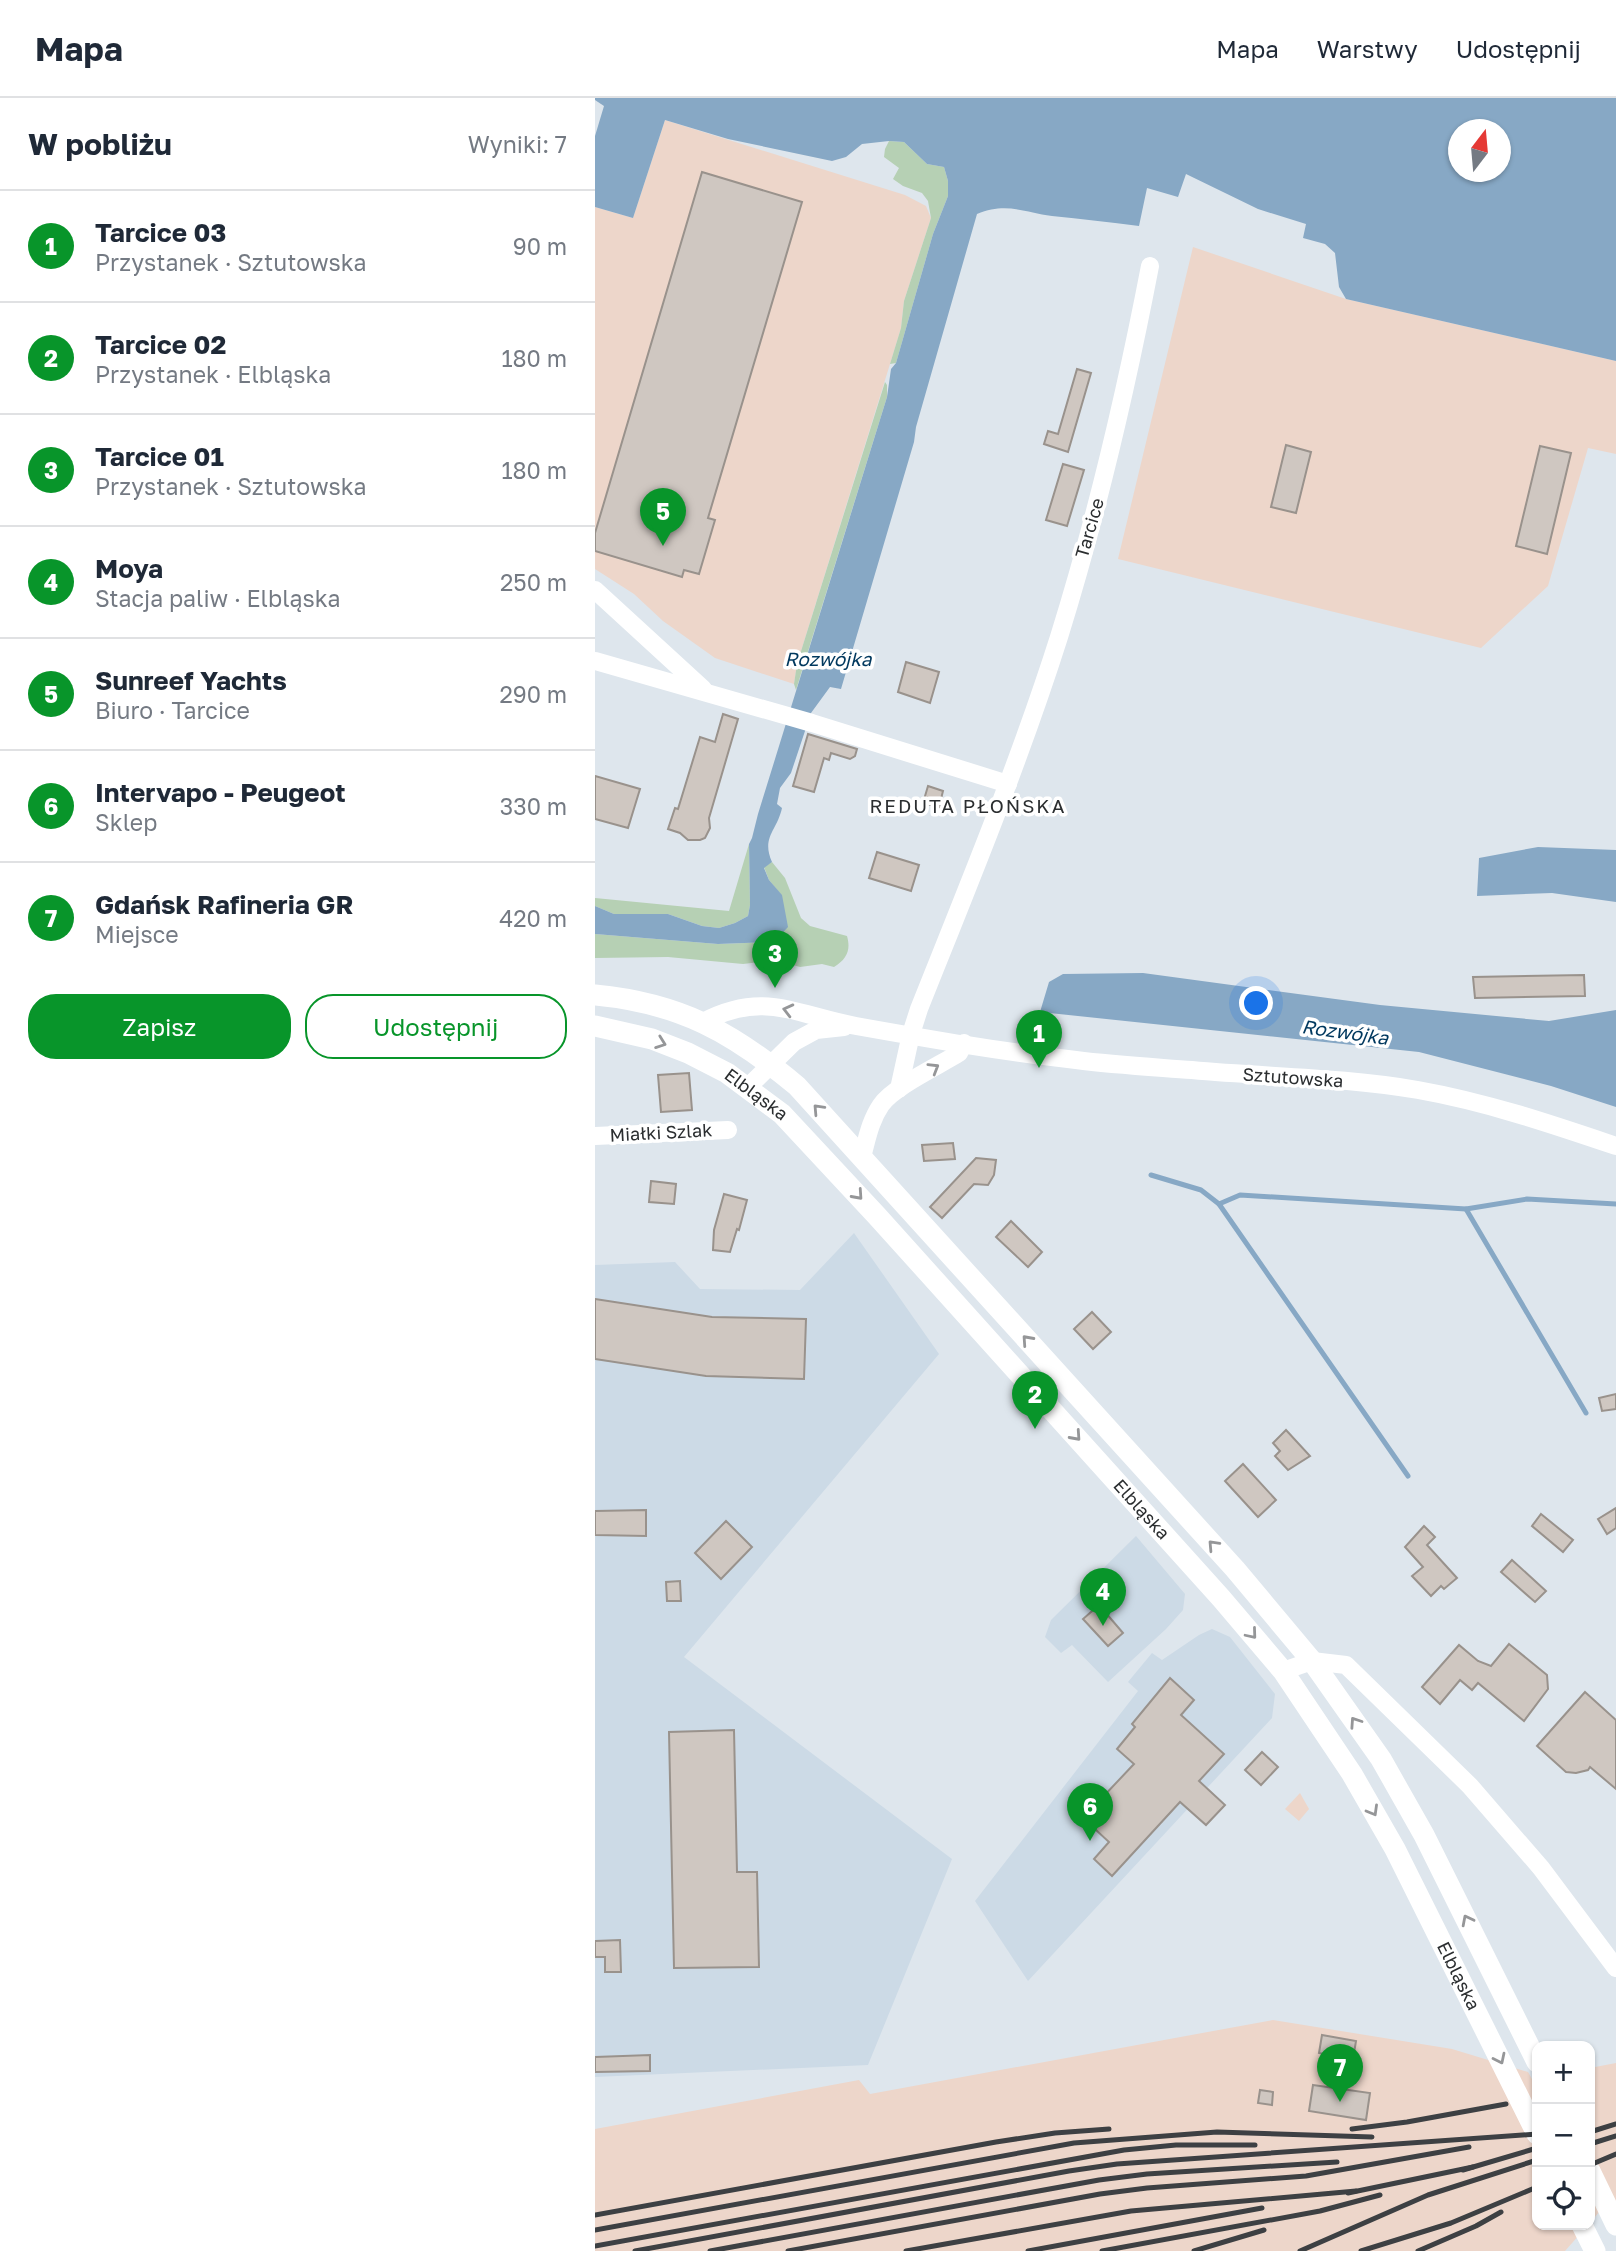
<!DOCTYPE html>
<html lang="pl">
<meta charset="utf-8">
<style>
body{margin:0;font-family:"Golos Text",sans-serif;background:#f2f2f3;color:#1f2937}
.controls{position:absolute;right:21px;bottom:21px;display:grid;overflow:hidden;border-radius:14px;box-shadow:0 2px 5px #0004}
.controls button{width:63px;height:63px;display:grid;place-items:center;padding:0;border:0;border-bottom:2px solid #e0e1e3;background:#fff;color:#1f2937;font:35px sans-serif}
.compass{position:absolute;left:853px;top:21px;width:63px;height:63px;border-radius:50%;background:#fff;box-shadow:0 2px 5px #0004;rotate:16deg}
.you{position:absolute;left:662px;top:906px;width:24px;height:24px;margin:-18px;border:5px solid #fff;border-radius:50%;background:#1a73e8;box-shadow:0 0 0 10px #1a73e833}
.badge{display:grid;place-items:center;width:46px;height:46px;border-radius:50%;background:#08952a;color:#fff;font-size:23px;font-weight:700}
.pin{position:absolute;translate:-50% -58px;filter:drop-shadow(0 2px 4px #0008)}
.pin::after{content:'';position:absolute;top:37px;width:24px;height:21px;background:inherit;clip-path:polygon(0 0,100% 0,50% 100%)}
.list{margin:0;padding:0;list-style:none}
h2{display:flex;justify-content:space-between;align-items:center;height:91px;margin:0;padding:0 28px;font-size:30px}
h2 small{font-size:23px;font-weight:400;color:#747a83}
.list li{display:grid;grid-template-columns:46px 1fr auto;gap:21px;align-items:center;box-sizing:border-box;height:112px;padding:0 28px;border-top:2px solid #e0e1e3}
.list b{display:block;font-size:26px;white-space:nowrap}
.list p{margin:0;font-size:23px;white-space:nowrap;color:#747a83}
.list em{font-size:23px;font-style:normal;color:#747a83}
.actions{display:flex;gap:14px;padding:21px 28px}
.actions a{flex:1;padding:16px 0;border:2px solid #08952a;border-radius:28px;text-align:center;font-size:24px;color:#08952a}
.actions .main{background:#08952a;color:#fff}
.icon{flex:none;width:38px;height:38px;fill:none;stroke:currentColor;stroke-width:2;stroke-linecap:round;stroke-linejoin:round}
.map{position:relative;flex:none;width:1021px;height:2153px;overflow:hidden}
header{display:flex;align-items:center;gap:42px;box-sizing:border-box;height:98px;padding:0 35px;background:#fff;border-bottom:2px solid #e0e1e3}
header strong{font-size:33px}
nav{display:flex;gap:38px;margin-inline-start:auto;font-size:24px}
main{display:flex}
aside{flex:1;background:#fff}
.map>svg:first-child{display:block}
.built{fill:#ccdae6}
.industrial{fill:#edd6ca}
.green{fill:#b6d0b4}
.water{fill:#87a8c5;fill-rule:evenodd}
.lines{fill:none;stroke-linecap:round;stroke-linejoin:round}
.stream{stroke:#87a8c5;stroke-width:5}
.building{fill:#cfc7c1;stroke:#99928c;stroke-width:2}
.minor{stroke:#fff;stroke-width:18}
.major{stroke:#fff;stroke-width:21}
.rail{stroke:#3d4043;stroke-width:5}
.oneway{stroke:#959698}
.labels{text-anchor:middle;stroke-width:7;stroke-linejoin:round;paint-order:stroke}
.street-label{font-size:18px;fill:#2b2e30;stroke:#fff}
.water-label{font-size:19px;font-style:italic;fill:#00385e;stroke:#fff}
.neighbourhood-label{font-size:19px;letter-spacing:2px;fill:#2b2e30;stroke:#fff}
</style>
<header>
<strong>Mapa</strong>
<nav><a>Mapa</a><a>Warstwy</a><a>Udostępnij</a></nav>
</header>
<main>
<aside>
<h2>W pobliżu<small>Wyniki: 7</small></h2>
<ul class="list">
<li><span class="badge">1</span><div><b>Tarcice 03</b><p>Przystanek · Sztutowska</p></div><em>90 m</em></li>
<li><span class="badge">2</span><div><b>Tarcice 02</b><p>Przystanek · Elbląska</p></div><em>180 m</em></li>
<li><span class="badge">3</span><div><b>Tarcice 01</b><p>Przystanek · Sztutowska</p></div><em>180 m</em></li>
<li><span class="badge">4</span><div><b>Moya</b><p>Stacja paliw · Elbląska</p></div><em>250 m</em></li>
<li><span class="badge">5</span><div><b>Sunreef Yachts</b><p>Biuro · Tarcice</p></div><em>290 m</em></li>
<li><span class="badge">6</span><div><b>Intervapo - Peugeot</b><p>Sklep</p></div><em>330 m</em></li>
<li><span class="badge">7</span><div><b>Gdańsk Rafineria GR</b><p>Miejsce</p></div><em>420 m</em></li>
</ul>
<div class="actions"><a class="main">Zapisz</a><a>Udostępnij</a></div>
</aside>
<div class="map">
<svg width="1021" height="2153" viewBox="0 0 1021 2153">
<rect width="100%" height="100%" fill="#dee6ed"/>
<g class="built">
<polygon points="259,1135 344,1256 89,1559 357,1761 273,1967 0,1979 0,1167 80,1164 105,1191 205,1192"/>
<polygon points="541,1438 590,1496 588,1512 571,1531 513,1584 477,1547 466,1555 450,1539 456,1522"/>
<polygon points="617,1531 635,1539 680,1596 677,1620 433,1883 380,1803 543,1593 533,1584 557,1555 567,1562 604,1537"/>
</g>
<g class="industrial">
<polygon points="70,22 310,97 331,108 336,120 309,203 306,230 295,266 202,566 199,586 120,560 68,523 39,496 0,471 0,109 38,120"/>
<polygon points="598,149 751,201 1021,263 1021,356 993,350 953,488 886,550 523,461"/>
<polygon points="705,1695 714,1711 704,1723 690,1711"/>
<polygon points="678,1922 857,1951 933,1974 937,1981 942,1980 942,2127 993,2127 970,2153 0,2153 0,2031 264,1982 275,1996"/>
<polygon points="1021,1965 1021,2107 1004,2114 995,2125 995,1970"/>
</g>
<g class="green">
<polygon points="294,43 309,44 332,66 349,69 353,83 353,98 338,136 301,265 295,266 306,230 309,203 336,120 333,103 327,95 308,88 298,81 304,70 289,59 290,51"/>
<polygon points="290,284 292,287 292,299 201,592 199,586 202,566"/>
<polygon points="154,746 155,807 153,818 140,825 124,830 107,828 73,816 19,816 0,808 0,800 134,813"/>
<path d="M177 764 190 780 206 820 215 828 252 838C256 852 252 861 239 869L227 866 205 869 180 862 148 866 73 859 0 860V836L123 846 179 844 187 798 174 782 169 769Z"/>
</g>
<g class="water">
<path d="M0 0H1021V263L751 201 744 189 740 155 730 146 708 140 711 126 663 111 591 76 583 99 552 90 544 128C515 124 486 121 457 118 428 114 411 104 382 116L321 329 319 344 246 591 235 589 216 615 196 675 185 690 182 706 187 710C182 733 166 739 177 764L169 770 174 782 187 797 193 829 179 844 123 846 0 836V808L19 816H73L107 828 124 830 140 825 153 818 155 807 154 746 157 740 163 716 292 299 296 271 301 265 338 136 353 98V83L349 69 332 66 309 44 294 43 267 46 251 59 237 63 133 41 70 22 38 120 0 109V38L9 8 0 2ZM864 32H906V74H864Z"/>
<polygon points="943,749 1021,752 1021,804 957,795 882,798 884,760"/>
<polygon points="548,875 785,907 954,923 1021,912 1021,1009 956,988 824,954 445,914 454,884 468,876"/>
</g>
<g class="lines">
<g class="stream">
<polyline points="556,1077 606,1092 624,1106 645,1097 871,1111 932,1101 1021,1106"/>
<polyline points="624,1106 813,1378"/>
<polyline points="871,1111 991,1315"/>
</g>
</g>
<g class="building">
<polygon points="107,74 207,104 113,420 120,422 104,476 89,472 87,479 0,453 0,435"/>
<polygon points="482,271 496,275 473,354 449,346 453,333 463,336"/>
<polygon points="691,347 716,354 701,415 676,409"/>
<polygon points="945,348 976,355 952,456 921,448"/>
<polygon points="468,366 489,372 472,428 451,422"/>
<polygon points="311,564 344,574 335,605 303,594"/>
<polygon points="128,616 143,621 114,720 115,730 110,740 105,742 93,742 85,735 73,731 80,710 83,711 105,639 120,644"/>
<polygon points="213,636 262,651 260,658 255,661 236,655 234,662 229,660 219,694 198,688"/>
<polygon points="0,678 45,691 33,730 0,721"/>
<polygon points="333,688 348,693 344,709 328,705"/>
<polygon points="282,754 324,767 316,793 274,780"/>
<polygon points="989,877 990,898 880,900 878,879"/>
<polygon points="94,975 97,1012 66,1014 63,977"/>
<polygon points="358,1045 360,1061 329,1063 327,1047"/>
<polygon points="381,1060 401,1062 399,1077 393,1087 379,1086 347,1120 335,1109"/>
<polygon points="56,1083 81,1086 79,1106 54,1104"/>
<polygon points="129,1096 152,1102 144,1132 142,1131 135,1154 118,1152 119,1132"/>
<polygon points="416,1123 447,1154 433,1169 401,1139"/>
<polygon points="0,1201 117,1219 211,1221 209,1281 111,1278 0,1261"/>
<polygon points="497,1214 516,1234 498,1251 479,1231"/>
<polygon points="1021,1296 1021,1311 1007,1313 1004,1300"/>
<polygon points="691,1332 715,1358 693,1372 680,1358 685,1353 678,1345"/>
<polygon points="648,1366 681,1402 663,1419 630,1383"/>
<polygon points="1021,1410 1021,1430 1012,1436 1003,1421"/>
<polygon points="51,1412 51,1438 0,1437 0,1413"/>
<polygon points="946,1416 978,1442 968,1454 937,1428"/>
<polygon points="131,1423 157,1449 126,1481 100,1455"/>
<polygon points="829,1428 840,1439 832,1447 862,1480 849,1491 846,1488 836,1498 817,1478 828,1469 810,1449"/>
<polygon points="917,1462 951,1493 940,1504 906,1474"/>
<polygon points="85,1483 86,1503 72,1503 71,1484"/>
<polygon points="504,1507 528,1535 513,1548 488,1521"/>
<polygon points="914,1546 952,1577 953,1591 929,1623 883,1585 877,1592 865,1582 845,1606 827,1589 864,1547 883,1563 896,1568"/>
<polygon points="575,1580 599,1602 586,1617 629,1656 604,1683 630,1707 611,1727 585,1704 517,1778 499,1761 514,1744 488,1720 539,1666 522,1651 540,1629 537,1626"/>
<polygon points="990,1594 1021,1622 1021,1691 995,1669 993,1672 981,1675 971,1674 942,1648"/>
<polygon points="139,1632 142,1774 162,1774 164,1869 79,1870 74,1634"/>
<polygon points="667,1654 683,1669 666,1687 650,1672"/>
<polygon points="25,1842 26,1874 10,1874 10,1859 0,1859 0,1843"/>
<polygon points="727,1937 761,1943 758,1961 724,1955"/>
<polygon points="55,1957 55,1973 0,1974 0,1959"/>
<polygon points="718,1987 775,1995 771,2022 714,2013"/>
<polygon points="665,1992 678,1994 677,2007 663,2005"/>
</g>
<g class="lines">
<g class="minor">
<polyline points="0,492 108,591"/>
<polyline points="0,563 217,625 413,686"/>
<path d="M108 924C169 892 201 917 261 928 334 941 408 954 481 962 519 967 558 969 597 972 672 979 748 979 823 992 891 1004 956 1026 1021 1048"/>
<polyline points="153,989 199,944 221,932 249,929"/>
<path d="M304 991 316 936 324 911C373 788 424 665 464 539 502 417 531 293 555 168"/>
<polyline points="0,1038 133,1032"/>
<path d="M267 1059C272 1041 275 1023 286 1007 298 989 345 967 364 955L369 945"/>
<polyline points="688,1573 717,1563 751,1567 875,1688 946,1770 1021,1870"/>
</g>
<g class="major">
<path d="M0 897C85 905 137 934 202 988L640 1471 717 1563 786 1661 829 1737 942 1964"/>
<path id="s1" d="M0 928 57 941 93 955 132 975 187 1016 282 1118 626 1500 688 1573 757 1676 800 1751 942 2036"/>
<polyline points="995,2073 1021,2127"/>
<polyline points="987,2127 1000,2153"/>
</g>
<g class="rail">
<polyline points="757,2031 812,2024 911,2006"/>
<polyline points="995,2034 1021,2026"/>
<polyline points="995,2046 1021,2038"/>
<polyline points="995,2067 1021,2056"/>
<polyline points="868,2072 942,2050"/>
<polyline points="753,2095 878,2069"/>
<polyline points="0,2117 401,2044 460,2035 514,2031"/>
<polyline points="0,2132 479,2045 622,2034 777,2039"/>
<polyline points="0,2148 529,2052 581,2047 660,2047"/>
<polyline points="40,2153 474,2073 522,2066 942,2036"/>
<polyline points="115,2153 504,2082 552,2076 742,2064"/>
<polyline points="193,2153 505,2096 552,2090 711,2078 874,2049"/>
<polyline points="311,2153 536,2113 761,2093"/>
<polyline points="433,2153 667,2110"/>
<polyline points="507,2153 725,2113 785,2097"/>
<polyline points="599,2153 669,2132"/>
<polyline points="705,2153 833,2097 942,2062"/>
<polyline points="766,2153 856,2125 942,2089"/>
<polyline points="823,2153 881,2128 906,2114"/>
</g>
</g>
<defs><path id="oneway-chevron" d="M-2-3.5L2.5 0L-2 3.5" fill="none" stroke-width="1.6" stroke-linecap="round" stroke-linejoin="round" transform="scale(1.75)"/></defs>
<g class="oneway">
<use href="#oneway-chevron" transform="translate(193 912) rotate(-166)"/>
<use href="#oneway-chevron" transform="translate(66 945) rotate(20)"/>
<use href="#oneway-chevron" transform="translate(339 970) rotate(-31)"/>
<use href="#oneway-chevron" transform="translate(223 1011) rotate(-133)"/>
<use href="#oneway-chevron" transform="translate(263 1097) rotate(48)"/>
<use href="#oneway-chevron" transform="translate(432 1242) rotate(-132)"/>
<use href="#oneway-chevron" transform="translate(481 1338) rotate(48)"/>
<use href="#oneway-chevron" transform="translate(618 1447) rotate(-133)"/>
<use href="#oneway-chevron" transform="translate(657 1536) rotate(50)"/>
<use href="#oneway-chevron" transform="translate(760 1624) rotate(-124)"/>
<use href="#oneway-chevron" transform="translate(778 1713) rotate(60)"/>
<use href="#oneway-chevron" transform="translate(872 1822) rotate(-117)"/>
<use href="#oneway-chevron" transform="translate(905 1961) rotate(64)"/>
</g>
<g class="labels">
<g class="street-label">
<text transform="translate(495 430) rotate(-74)" y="6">Tarcice</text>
<text transform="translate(698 980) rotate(4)" y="6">Sztutowska</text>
<text dy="6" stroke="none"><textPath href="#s1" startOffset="177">Elbląska</textPath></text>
<text transform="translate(66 1035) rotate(-3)" y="6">Miałki Szlak</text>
<text dy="6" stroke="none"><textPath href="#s1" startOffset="744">Elbląska</textPath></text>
<text dy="6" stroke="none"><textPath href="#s1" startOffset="1311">Elbląska</textPath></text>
</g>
<g class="water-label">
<text x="233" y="568">Rozwójka</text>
<text transform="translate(750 934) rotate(8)" y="7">Rozwójka</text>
</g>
<g class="neighbourhood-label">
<text x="373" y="715">REDUTA PŁOŃSKA</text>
</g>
</g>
</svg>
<div class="controls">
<button>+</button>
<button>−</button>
<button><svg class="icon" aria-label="locate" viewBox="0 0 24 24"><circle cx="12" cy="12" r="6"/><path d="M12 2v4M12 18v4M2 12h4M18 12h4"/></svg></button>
</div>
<svg class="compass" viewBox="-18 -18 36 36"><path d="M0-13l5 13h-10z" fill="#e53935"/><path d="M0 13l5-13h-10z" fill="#747a83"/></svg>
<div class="you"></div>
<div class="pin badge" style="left:444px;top:970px">1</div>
<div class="pin badge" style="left:440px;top:1331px">2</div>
<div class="pin badge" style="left:180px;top:890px">3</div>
<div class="pin badge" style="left:508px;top:1528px">4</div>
<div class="pin badge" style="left:68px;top:448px">5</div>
<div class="pin badge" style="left:495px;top:1743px">6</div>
<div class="pin badge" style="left:745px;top:2004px">7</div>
</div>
</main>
